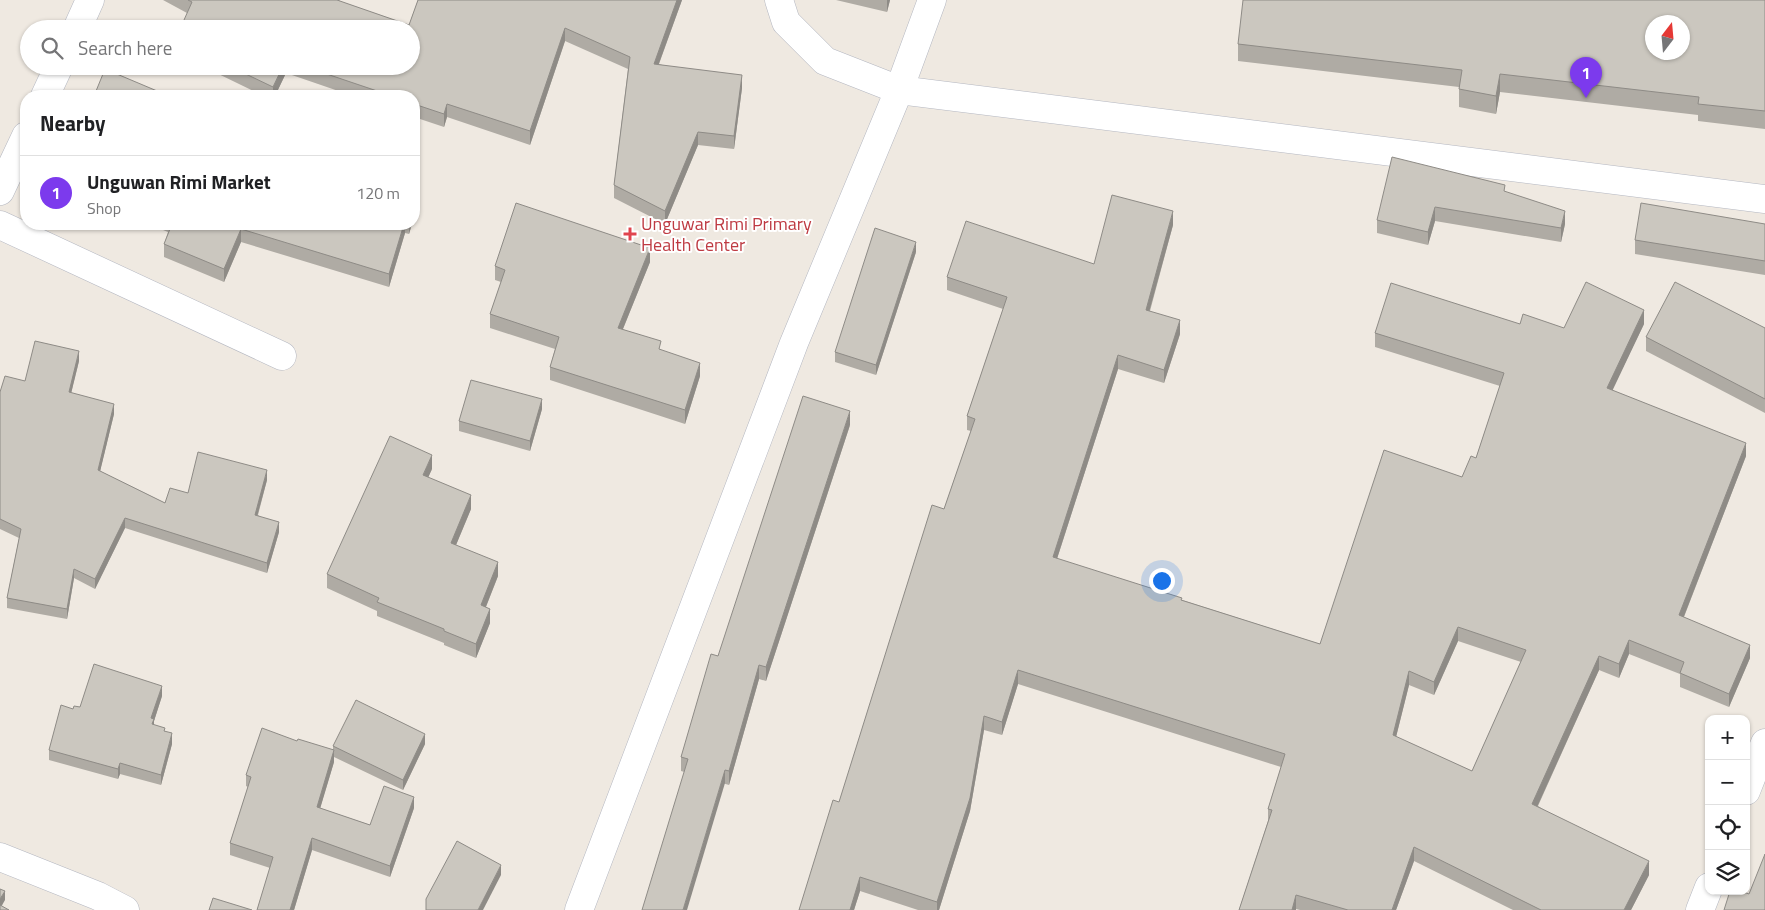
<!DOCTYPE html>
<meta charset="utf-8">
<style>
body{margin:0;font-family:"Titillium Web",sans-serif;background:#f6f6f6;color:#202124}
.controls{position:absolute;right:15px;bottom:15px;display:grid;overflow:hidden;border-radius:10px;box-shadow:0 1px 4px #0004}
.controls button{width:45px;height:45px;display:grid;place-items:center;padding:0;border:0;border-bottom:1px solid #e0e0e0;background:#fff;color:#202124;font:25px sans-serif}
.compass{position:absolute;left:1645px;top:15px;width:45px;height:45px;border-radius:50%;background:#fff;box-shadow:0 1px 4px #0004;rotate:16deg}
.you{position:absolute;left:1161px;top:580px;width:18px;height:18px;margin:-12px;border:4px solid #fff;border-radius:50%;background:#1a73e8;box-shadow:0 0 0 8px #1a73e833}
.badge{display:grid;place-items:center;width:32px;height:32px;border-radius:50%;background:#7c3aed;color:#fff;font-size:16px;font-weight:700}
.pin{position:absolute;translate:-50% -41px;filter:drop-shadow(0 1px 2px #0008)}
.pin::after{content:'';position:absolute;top:26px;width:18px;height:15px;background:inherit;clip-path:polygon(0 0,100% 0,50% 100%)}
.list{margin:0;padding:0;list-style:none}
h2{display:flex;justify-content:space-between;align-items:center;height:65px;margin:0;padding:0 20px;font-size:21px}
h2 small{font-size:16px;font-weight:400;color:#757577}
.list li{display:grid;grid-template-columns:32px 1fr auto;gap:15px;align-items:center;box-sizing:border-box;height:75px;padding:0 20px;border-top:1px solid #e0e0e0}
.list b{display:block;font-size:19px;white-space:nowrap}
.list p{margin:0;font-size:16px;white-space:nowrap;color:#757577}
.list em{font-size:16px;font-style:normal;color:#757577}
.icon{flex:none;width:28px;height:28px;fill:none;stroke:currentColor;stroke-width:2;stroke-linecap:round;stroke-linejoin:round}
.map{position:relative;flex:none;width:1765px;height:910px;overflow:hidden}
.search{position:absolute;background:#fff;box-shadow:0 1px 4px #0004;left:20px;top:20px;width:400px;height:55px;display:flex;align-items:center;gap:12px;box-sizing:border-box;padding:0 18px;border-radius:28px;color:#757577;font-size:19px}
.panel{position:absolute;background:#fff;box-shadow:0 1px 4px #0004;left:20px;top:90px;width:400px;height:140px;border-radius:20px}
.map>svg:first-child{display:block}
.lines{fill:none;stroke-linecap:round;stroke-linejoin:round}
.minor-casing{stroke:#b4b7c1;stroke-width:29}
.tertiary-casing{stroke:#b4b7c1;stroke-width:29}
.minor{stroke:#fff;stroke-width:28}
.tertiary{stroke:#fff;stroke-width:28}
.wall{fill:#afaba4;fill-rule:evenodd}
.shaded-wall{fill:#8e8b86}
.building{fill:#cbc7bf;stroke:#8e8b86;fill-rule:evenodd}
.health-dot{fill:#e0444e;stroke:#fff;stroke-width:2}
.labels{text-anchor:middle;stroke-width:4;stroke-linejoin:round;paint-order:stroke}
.health-label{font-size:18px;fill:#be3a42;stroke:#fff;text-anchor:start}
</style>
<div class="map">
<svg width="1765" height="910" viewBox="0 0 1765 910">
<rect width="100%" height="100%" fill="#efe9e1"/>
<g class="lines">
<g class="minor-casing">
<g id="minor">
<polyline points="77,29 90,0"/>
<polyline points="45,96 59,66"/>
<polyline points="0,191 26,136"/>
<polyline points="0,225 282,356"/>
<polyline points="1746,791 1765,743"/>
<polyline points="0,857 98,896 125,910"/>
<polyline points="579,910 794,343 899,90 932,0"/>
<polyline points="1700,910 1709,887"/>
</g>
</g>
<g class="tertiary-casing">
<polyline id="tertiary" points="779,0 786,22 825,61 899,90 1765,199"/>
</g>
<use href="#minor" class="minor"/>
<use href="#tertiary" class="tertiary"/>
</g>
<g class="wall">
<polygon points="163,0 340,0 339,1 409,25 418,0 682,0 659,64 742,88 734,149 698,145 665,224 614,198 614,185 628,69 565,41 530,145 447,117 444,127 414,117 414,96 353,96 286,73 275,96 264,96 202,66 411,66 187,13"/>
<polygon points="836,0 890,0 887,12"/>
<polygon points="1765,0 1765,129 1698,121 1698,115 1500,92 1496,114 1459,107 1459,87 1238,61 1238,44"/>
<polygon points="1505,192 1565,224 1561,242 1435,221 1428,245 1377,233 1377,220"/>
<polygon points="148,224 412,224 409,234 405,233 389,287 241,242 224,282 164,257 164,244 168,232"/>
<polygon points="1765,224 1765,275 1635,254 1635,240"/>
<path d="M1173 225 1150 311 1180 334 1164 383 1118 369 1057 559 1182 600 1320 644 1462 477 1476 458 1500 386 1375 347V333L1520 324 1564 328 1644 324 1612 390 1746 456 1684 617 1750 658 1729 707 1680 687V674L1629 654 1619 678 1599 670 1538 806 1649 875 1631 910H1513L1414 861 1396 910H1300L1296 909V910H1239L1268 821V809L1281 767 1018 684 1002 735 984 730 970 811 939 910H918L860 891 854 910H799L839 802 944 509 971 431 967 430V416L1003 309 947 290V277L1094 264ZM1458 641 1521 662 1472 771 1396 737 1409 685 1434 695Z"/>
<polygon points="916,252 876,375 835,362 835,352"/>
<polygon points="650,262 623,329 661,350 700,376 685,424 550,380 550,367 555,349 490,328 490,314 501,282 495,280 495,266"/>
<polygon points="1765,328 1765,413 1646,351 1646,337"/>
<polygon points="79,361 71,393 114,414 100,471 165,503 188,493 267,480 258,515 279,532 267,573 125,528 95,589 74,578 67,619 7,608 7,598 19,538 0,529 0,392 25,381"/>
<polygon points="542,409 530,451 459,431 459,421"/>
<polygon points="850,425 766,681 759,679 729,785 681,771 681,757 718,656"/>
<polygon points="432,469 428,477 471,509 456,545 498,576 486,607 490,623 476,658 444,645 444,643 377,616 377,611 327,588 327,574"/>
<polygon points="162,696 154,721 154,725 165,731 172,744 161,785 120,774 118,779 49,760 49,750 73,709"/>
<polygon points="297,741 333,750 333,746 425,744 403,790 334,757 334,762 320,808 370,825 414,808 390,877 312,850 294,910 257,910 270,868 230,855 230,843 248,787 246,786 246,775"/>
</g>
<g class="shaded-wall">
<polygon points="677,0 682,0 654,77 654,64"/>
<polygon points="887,0 890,0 887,12"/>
<polygon points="565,28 565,41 530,145 530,131"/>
<polygon points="283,66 286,66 286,73 275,96 273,96 273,87"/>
<polygon points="1500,74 1500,92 1496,114 1496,96"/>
<polygon points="742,75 742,88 734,149 734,136"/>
<polygon points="447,104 447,117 444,127 444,114"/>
<polygon points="698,132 698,145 665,224 665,211"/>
<polygon points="419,185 419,198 414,218 414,205"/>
<polygon points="1435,207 1435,221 1428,245 1428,232"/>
<polygon points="1173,211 1173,225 1146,323 1146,310"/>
<polygon points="1565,211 1565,224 1561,242 1561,228"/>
<polygon points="404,224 405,224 405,233 389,287 389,274"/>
<polygon points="409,224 412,224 409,234"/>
<polygon points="241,229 241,242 224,282 224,269"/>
<polygon points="916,242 916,252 876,375 876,365"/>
<polygon points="650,248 650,262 618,341 618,328"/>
<polygon points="1644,310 1644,324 1607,402 1607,388"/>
<polygon points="1180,320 1180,334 1164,383 1164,370"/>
<polygon points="79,351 79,361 69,402 69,392"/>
<polygon points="1118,355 1118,369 1053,571 1053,557"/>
<polygon points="700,363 700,376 685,424 685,410"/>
<polygon points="542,399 542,409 530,451 530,441"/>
<polygon points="114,404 114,414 98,480 98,470"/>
<polygon points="850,411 850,425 766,681 766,667"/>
<polygon points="1746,443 1746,456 1679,629 1679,615"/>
<polygon points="432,455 432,469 423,489 423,475"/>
<polygon points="267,470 267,480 255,524 255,515"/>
<polygon points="471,495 471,509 451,557 451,543"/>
<polygon points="125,518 125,528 95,589 95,579"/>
<polygon points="279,522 279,532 267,573 267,563"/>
<polygon points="498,562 498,576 481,619 481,605"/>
<polygon points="74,569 74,578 67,619 67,609"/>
<polygon points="490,609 490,623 476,658 476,644"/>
<polygon points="1458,627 1458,641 1434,695 1434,682"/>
<polygon points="1629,640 1629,654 1619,678 1619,664"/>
<polygon points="1750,645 1750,658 1729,707 1729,694"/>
<polygon points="1599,656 1599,670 1532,818 1532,804"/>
<polygon points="759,665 759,679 729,785 729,771"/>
<polygon points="1018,670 1018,684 1002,735 1002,722"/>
<polygon points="1409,671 1409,685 1393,749 1393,735"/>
<polygon points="162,686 162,696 154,721 154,729 151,718"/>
<polygon points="984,716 984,730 970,811 939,910 937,910 937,902"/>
<polygon points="172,733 172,744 161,785 161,775"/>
<polygon points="425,734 425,744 403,790 403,780"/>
<polygon points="334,750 334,762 317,819 317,807"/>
<polygon points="120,763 120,774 118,779 118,769"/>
<polygon points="725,770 725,783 687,910 683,910"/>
<polygon points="414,797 414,808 390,877 390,866"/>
<polygon points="312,838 312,850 294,910 290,910"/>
<polygon points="1414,847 1414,861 1396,910 1392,910"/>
<polygon points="1649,861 1649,875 1631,910 1624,910"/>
<polygon points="501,865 501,875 483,910 478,910"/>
<polygon points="860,877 860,891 854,910 850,910"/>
<polygon points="5,891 5,900 0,909 0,899"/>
<polygon points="1296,895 1296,910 1292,910"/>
</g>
<g class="building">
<polygon points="188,0 337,0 409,25 418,0 677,0 654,64 742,75 734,136 698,132 665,211 614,185 630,57 565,28 530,131 447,104 444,114 414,104 414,96 392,96 303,66 411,66 411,29 180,29 192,2"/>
<path d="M1243 0H1765V111L1698 104 1699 97 1500 74 1496 96 1459 89 1462 70 1238 44ZM1652 22H1682V52H1652Z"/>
<polygon points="229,66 283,66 273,87"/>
<polygon points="105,69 169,96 94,96"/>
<polygon points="1392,157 1505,185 1504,191 1565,211 1561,228 1435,207 1428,232 1377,220"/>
<polygon points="414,183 419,185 414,205"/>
<path d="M1112 195 1173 211 1146 310 1180 320 1164 370 1118 355 1053 557 1182 598 1181 600 1320 644 1384 450 1462 477 1471 456 1476 458 1504 373 1375 333 1391 283 1520 324 1523 314 1564 328 1586 282 1644 310 1607 388 1746 443 1679 615 1750 645 1729 694 1680 673 1684 662 1629 640 1619 664 1599 656 1532 804 1649 861 1624 910H1541L1414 847 1392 910H1348L1296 895 1292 910H1239L1272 810 1268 809 1285 754 1018 670 1002 722 984 716 970 798 937 902 860 877 850 910H799L833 800 839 802 932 505 944 509 975 419 967 416 1007 297 947 277 966 221 1094 264ZM1458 627 1526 650 1472 771 1393 735 1409 671 1434 682Z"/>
<polygon points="516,203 650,248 618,328 661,341 659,349 700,363 685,410 550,367 559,337 490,314 505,270 495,266"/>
<polygon points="1641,203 1765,224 1765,261 1635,240"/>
<polygon points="172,224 404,224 389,274 241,229 224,269 164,244"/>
<polygon points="875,228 916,242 876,365 835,352"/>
<polygon points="1675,282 1765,328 1765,399 1646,337"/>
<polygon points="35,341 79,351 69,392 114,404 98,470 165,503 170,488 188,493 198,452 267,470 255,515 279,522 267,563 125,518 95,579 74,569 67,609 7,598 21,529 0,519 0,392 5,376 25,381"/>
<polygon points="471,380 542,399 530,441 459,421"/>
<polygon points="803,396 850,411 766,667 759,665 729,771 725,770 683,910 642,910 688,759 681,757 711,654 718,656"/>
<polygon points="390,436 432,455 423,475 471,495 451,543 498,562 481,605 490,609 476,644 444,631 444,629 377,602 379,598 327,574"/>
<polygon points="94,664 162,686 151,718 154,719 152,724 165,728 164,731 172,733 161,775 120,763 118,769 49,750 61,705 73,709 74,706 80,707"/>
<polygon points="356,700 425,734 403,780 333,746"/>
<polygon points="262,728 297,741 298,739 334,750 317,807 370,825 384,786 414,797 390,866 312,838 290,910 257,910 273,857 230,843 251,777 246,775"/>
<polygon points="457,841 501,865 478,910 426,910 426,899"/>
<polygon points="1765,854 1765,910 1724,910 1730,891 1741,891 1749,894"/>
<polygon points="0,889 5,891 0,899"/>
<polygon points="213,898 252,910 209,910"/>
<polygon points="0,905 9,910 0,910"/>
</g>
<path class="health-dot" d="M627.5 226.5h5v5h5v5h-5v5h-5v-5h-5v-5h5z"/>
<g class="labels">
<g class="health-label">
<text x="641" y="230">Unguwar Rimi Primary<tspan x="641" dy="21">Health Center</tspan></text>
</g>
</g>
</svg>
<div class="controls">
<button>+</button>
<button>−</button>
<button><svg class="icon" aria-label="locate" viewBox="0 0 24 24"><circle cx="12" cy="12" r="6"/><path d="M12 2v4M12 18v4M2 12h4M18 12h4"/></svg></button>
<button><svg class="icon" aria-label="layers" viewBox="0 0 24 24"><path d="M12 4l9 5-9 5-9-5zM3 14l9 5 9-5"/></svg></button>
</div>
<svg class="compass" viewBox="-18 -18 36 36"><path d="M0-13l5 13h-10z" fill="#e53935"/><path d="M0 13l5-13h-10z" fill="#757577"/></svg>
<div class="you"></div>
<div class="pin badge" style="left:1586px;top:98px">1</div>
<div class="search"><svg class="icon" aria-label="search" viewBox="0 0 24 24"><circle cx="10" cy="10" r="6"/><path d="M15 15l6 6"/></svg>Search here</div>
<section class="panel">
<h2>Nearby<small></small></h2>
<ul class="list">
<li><span class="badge">1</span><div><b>Unguwan Rimi Market</b><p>Shop</p></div><em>120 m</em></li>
</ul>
</section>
</div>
